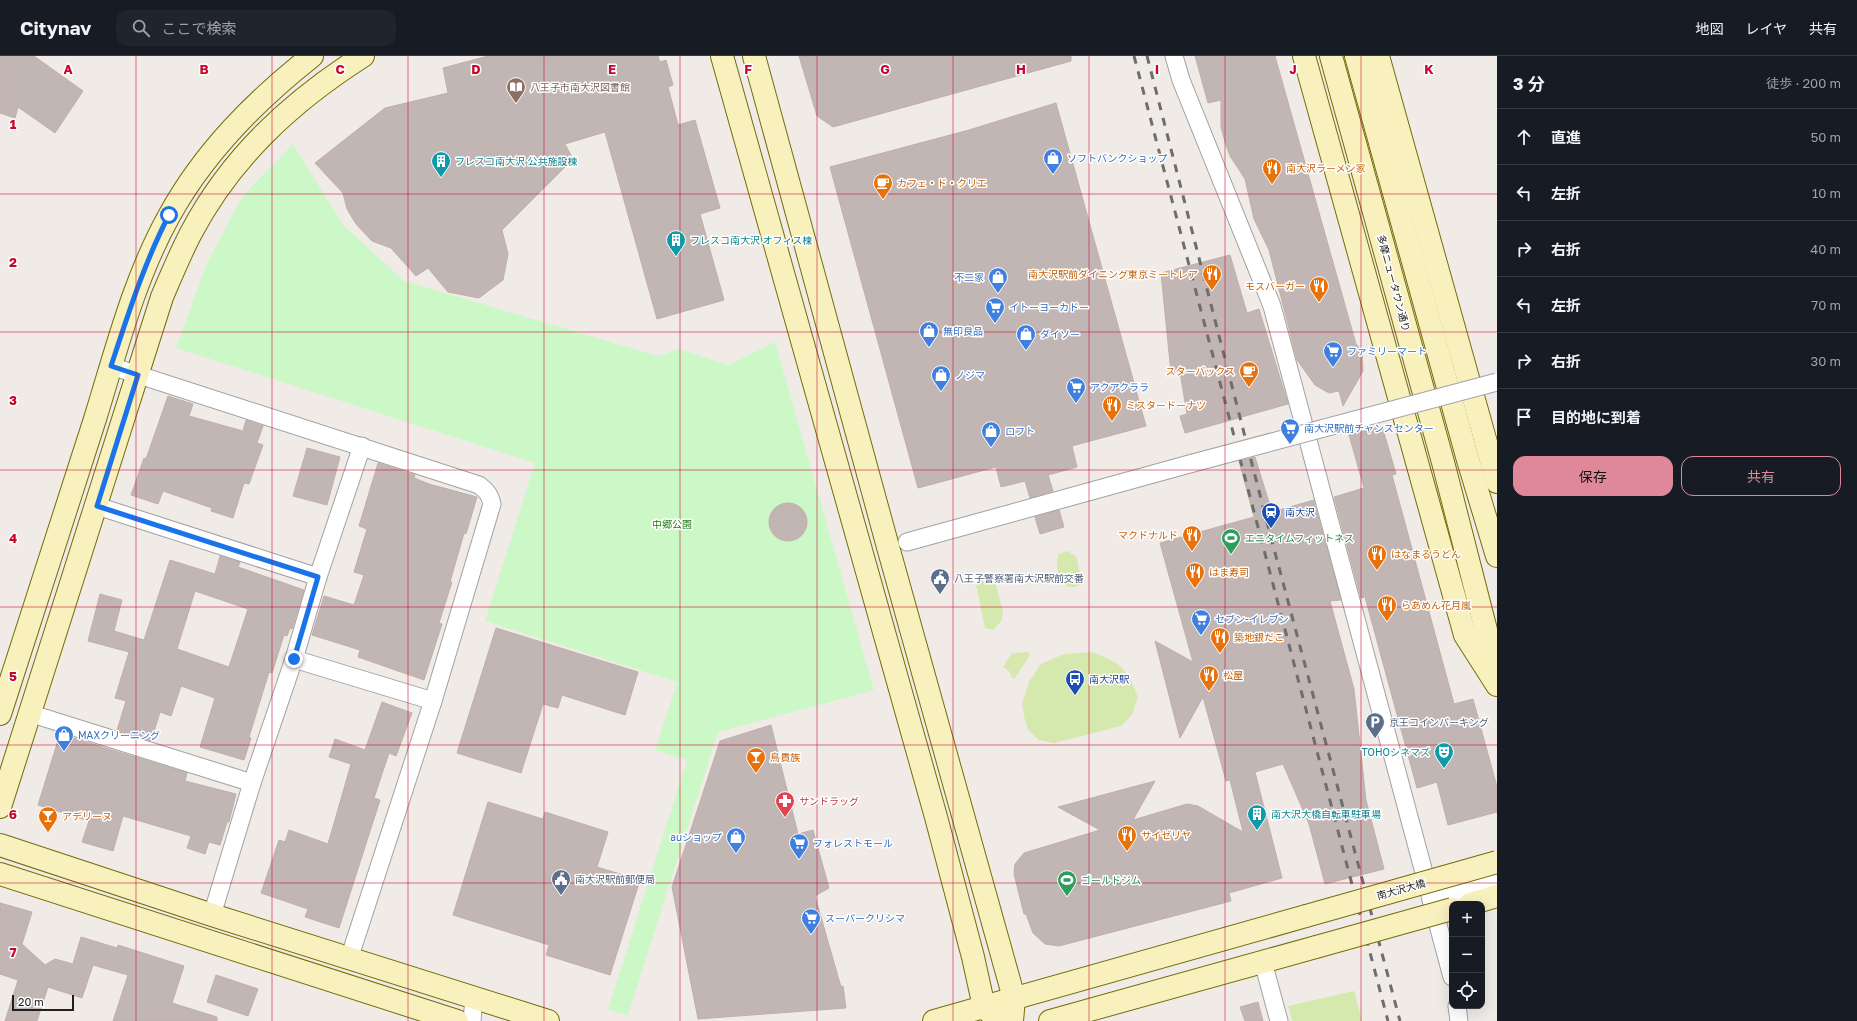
<!DOCTYPE html>
<html lang="ja">
<meta charset="utf-8">
<style>
body{margin:0;font-family:"Golos Text","Noto Sans JP",sans-serif;background:#20242c;color:#f1f3f6}
.controls{position:absolute;right:12px;bottom:12px;display:grid;overflow:hidden;border-radius:8px;box-shadow:0 4px 16px #0002}
.controls button{width:36px;height:36px;display:grid;place-items:center;padding:0;border:0;border-bottom:1px solid #363941;background:#171b24;color:#f1f3f6;font:20px sans-serif}
.scale{position:absolute;left:12px;bottom:10px;width:62px;box-sizing:border-box;padding-left:4px;border:2px solid #202020;border-top:0;font-size:11px;line-height:14px;white-space:nowrap;color:#202020;-webkit-text-stroke:3px #fff;paint-order:stroke}
.stop{position:absolute;width:12px;height:12px;margin:-9px;border:3px solid #1a73e8;border-radius:50%;background:#fff}
.stop.end{background:#1a73e8;border-color:#fff;box-shadow:0 1px 4px #0008}
.list{margin:0;padding:0;list-style:none}
h2{display:flex;justify-content:space-between;align-items:center;height:52px;margin:0;padding:0 16px;font-size:17px}
h2 small{font-size:13px;font-weight:400;color:#9ea1a6}
.list li{display:grid;grid-template-columns:26px 1fr auto;gap:12px;align-items:center;box-sizing:border-box;height:56px;padding:0 16px;border-top:1px solid #363941}
.list b{display:block;font-size:15px;white-space:nowrap}
.list em{font-size:13px;font-style:normal;color:#9ea1a6}
.actions{display:flex;gap:8px;padding:12px 16px}
.actions a{flex:1;padding:9px 0;border:1px solid #df889a;border-radius:12px;text-align:center;font-size:14px;color:#df889a}
.actions .main{background:#df889a;color:#111}
.icon{flex:none;width:22px;height:22px;fill:none;stroke:currentColor;stroke-width:2;stroke-linecap:round;stroke-linejoin:round}
.map{position:relative;flex:none;width:1497px;height:965px;overflow:hidden}
header{display:flex;align-items:center;gap:24px;box-sizing:border-box;height:56px;padding:0 20px;background:#171b24;border-bottom:1px solid #363941}
header strong{font-size:19px}
nav{display:flex;gap:22px;margin-inline-start:auto;font-size:14px}
.search{width:280px;height:36px;background:#20242c;display:flex;align-items:center;gap:10px;box-sizing:border-box;padding:0 14px;border-radius:12px;color:#9ea1a6;font-size:15px}
main{display:flex}
aside{flex:1;background:#171b24}
.map>svg:first-child{display:block}
.grass{fill:#d5e8ae}
.park{fill:#cbf8c6}
.building{fill:#c1b6b3;stroke:#c1afa9;fill-rule:evenodd}
.lines{fill:none;stroke-linecap:round;stroke-linejoin:round}
.street-casing{stroke:#a1a1a1;stroke-width:19}
.secondary-casing{stroke:#756d08;stroke-width:24}
.street{stroke:#fff;stroke-width:17}
.secondary{stroke:#f8f0bd;stroke-width:22}
.rail{stroke:#6e6e6e;stroke-width:3;stroke-dasharray:8 8;stroke-linecap:butt}
.street-bridge-casing{stroke:#a1a1a1;stroke-width:19;stroke-linecap:butt}
.secondary-bridge-casing{stroke:#756d08;stroke-width:24;stroke-linecap:butt}
.street-bridge{stroke:#fff;stroke-width:17}
.secondary-bridge{stroke:#f8f0bd;stroke-width:22}
.route{stroke:#1a73e8;stroke-width:5}
.grid{fill:none;stroke:#ca062a;stroke-width:1;stroke-opacity:0.55}
.labels{text-anchor:middle;stroke-width:3;stroke-linejoin:round;paint-order:stroke}
.education-label{font-size:10px;fill:#785e54;stroke:#fff;text-anchor:start}
.shop-label{font-size:10px;fill:#366cbe;stroke:#fff;text-anchor:start}
.culture-label{font-size:10px;fill:#0d838f;stroke:#fff;text-anchor:start}
.food-label{font-size:10px;fill:#c56008;stroke:#fff;text-anchor:start}
.street-label{font-size:10px;fill:#202020;stroke:#fff}
.transit-label{font-size:10px;fill:#164399;stroke:#fff;text-anchor:start}
.park-label{font-size:10px;fill:#1a7d0f;stroke:#fff}
.leisure-label{font-size:10px;fill:#27864d;stroke:#fff;text-anchor:start}
.service-label{font-size:10px;fill:#4e5e75;stroke:#fff;text-anchor:start}
.health-label{font-size:10px;fill:#be3a42;stroke:#fff;text-anchor:start}
.grid-label{font-size:13px;text-anchor:middle;font-weight:bold;fill:#ca062a;stroke:#fff;stroke-width:3;stroke-linejoin:round;paint-order:stroke}
</style>
<header>
<strong>Citynav</strong>
<div class="search"><svg class="icon" aria-label="search" viewBox="0 0 24 24"><circle cx="10" cy="10" r="6"/><path d="M15 15l6 6"/></svg>ここで検索</div>
<nav><a>地図</a><a>レイヤ</a><a>共有</a></nav>
</header>
<main>
<div class="map">
<svg width="1497" height="965" viewBox="0 0 1497 965">
<rect width="100%" height="100%" fill="#f0ebe7"/>
<g class="grass">
<path d="M1067 495 1076 500 1081 521 1078 530C1060 537 1053 511 1059 498Z"/>
<path d="M986 517 994 521 1003 556 1002 564 993 574 985 572 976 528C977 521 979 518 986 517Z"/>
<polygon points="1028,596 1030,599 1015,622 1012,622 1009,615 1003,611 1012,597"/>
<path d="M1092 596C1123 608 1125 611 1138 641L1132 659 1121 670 1054 687 1039 684 1029 675 1025 665 1022 648 1029 626 1041 608 1064 598Z"/>
<polygon points="1354,935 1362,965 1292,965 1288,950"/>
</g>
<polygon class="park" points="293,88 343,169 404,225 658,300 679,293 729,309 775,286 874,634 718,676 628,959 608,954 687,704 655,694 677,626 485,565 535,407 176,292 207,207 242,141"/>
<g class="building">
<polygon points="0,0 34,0 83,35 55,77 18,51 15,62 0,57"/>
<polygon points="488,0 658,0 660,6 666,4 673,29 668,31 678,69 695,64 720,152 700,158 724,244 657,263 605,76 565,88 573,103 502,174 508,198 503,224 479,242 448,236 428,212 416,220 391,192 372,185 356,168 347,153 343,137 315,107 385,52 448,37 443,12"/>
<polygon points="799,0 1071,0 1071,5 833,71 817,60"/>
<polygon points="1195,0 1275,0 1356,288 1362,296 1363,315 1343,350 1339,335 1329,337 1315,329 1297,304 1269,194 1254,163 1245,123 1230,100 1225,86 1221,71 1221,44 1208,47"/>
<polygon points="1056,47 1146,370 1072,390 1077,411 1048,419 1053,435 1030,442 1025,425 1001,431 996,411 918,432 830,111 969,74"/>
<polygon points="1230,199 1247,257 1259,253 1288,348 1185,377 1180,360 1187,358 1180,316 1171,317 1161,217"/>
<polygon points="168,340 193,348 189,360 243,375 246,364 263,370 257,387 263,389 249,428 244,427 233,462 211,455 212,452 163,435 158,448 131,439 144,402 146,403"/>
<polygon points="1382,370 1396,418 1392,419 1454,648 1473,643 1497,731 1497,756 1448,769 1437,726 1417,732 1365,541 1361,542 1334,441 1364,432 1349,379"/>
<polygon points="307,392 340,401 327,449 293,440"/>
<polygon points="1255,401 1272,456 1314,444 1314,446 1341,544 1330,545 1354,633 1366,744 1384,813 1325,828 1309,768 1283,708 1255,716 1282,822 1229,837 1231,845 1059,890 1045,888 1033,877 1026,858 1024,858 1014,818 1015,808 1024,797 1100,774 1058,751 1155,725 1133,764 1187,748 1198,750 1243,776 1230,724 1226,725 1203,641 1180,682 1155,585 1193,606 1160,487 1254,461 1239,405"/>
<polygon points="378,407 415,419 414,422 429,428 477,441 466,478 464,477 450,526 452,526 439,567 442,568 424,624 358,601 360,594 312,579 324,540 354,549 364,519 354,516 367,473 359,470"/>
<circle cx="788" cy="466" r="19"/>
<polygon points="1059,454 1064,471 1040,478 1035,461"/>
<path d="M220 500 240 506 238 511 304 534 292 573 290 572 287 580 284 579 272 617 269 616 249 681 251 682 244 704 200 691 215 642 181 630 171 660 160 656 151 685 117 674 126 645 115 642 129 596 88 585 100 538 122 544 114 575 144 584 170 504 215 518ZM195 535 248 553 229 611 177 593Z"/>
<polygon points="496,572 638,616 625,659 562,639 558,652 543,648 521,717 457,697"/>
<polygon points="382,646 412,657 396,700 389,697 374,742 380,744 339,872 305,861 308,853 261,837 279,784 285,786 289,774 328,788 351,708 329,701 335,683 365,694"/>
<polygon points="771,669 798,778 813,774 829,832 815,840 841,931 843,930 846,952 698,963 672,831 720,685"/>
<polygon points="60,678 187,717 185,725 236,738 229,766 227,766 220,789 209,786 205,798 187,792 191,780 123,760 113,795 82,786 89,765 38,749"/>
<polygon points="488,746 543,763 545,756 608,776 597,811 640,824 610,919 546,899 549,889 453,859"/>
<polygon points="0,847 32,856 22,888 45,909 55,903 73,908 81,881 117,892 118,889 184,910 172,947 217,961 217,965 113,965 128,919 93,909 82,942 48,931 37,965 5,965 18,924 0,918"/>
<polygon points="216,919 258,933 248,960 207,946"/>
<polygon points="1258,946 1263,965 1245,965 1240,951"/>
</g>
<g class="lines">
<g class="street-casing">
<g id="street">
<polyline points="1174,0 1181,24 1272,250 1452,921"/>
<path d="M111 310 479 429C487 435 490 439 492 448L433 645 349 903"/>
<polyline points="97,450 318,521"/>
<polyline points="907,486 1193,407"/>
<polyline points="294,603 433,645"/>
<polyline points="29,657 252,727"/>
<polyline points="1431,844 1497,825"/>
<polyline points="212,859 252,727 294,603 318,521 362,390"/>
<polyline points="1263,906 1279,965"/>
<polyline points="1457,950 1459,965"/>
<polyline points="472,965 474,942"/>
</g>
</g>
<g class="secondary-casing">
<g id="secondary">
<polyline points="722,0 936,761 973,901 984,951 999,965"/>
<polyline points="754,0 888,491 1014,942 1012,965"/>
<polyline points="1304,0 1465,579 1497,629"/>
<polyline points="1331,0 1444,410 1497,617"/>
<polyline points="1356,0 1468,404 1497,500"/>
<polyline points="1378,0 1497,426"/>
<path d="M0 658C32 560 64 462 95 363 116 295 134 223 169 160 204 96 255 45 312 0"/>
<path d="M0 751 162 241C171 220 180 198 191 177 231 101 291 46 363 0"/>
<polyline points="0,789 212,859 548,965"/>
<polyline points="0,818 457,965"/>
<polyline points="1470,848 1497,840"/>
<polyline points="934,965 1306,860"/>
<polyline points="1050,965 1316,891"/>
</g>
</g>
<use href="#street" class="street"/>
<use href="#secondary" class="secondary"/>
<g class="rail">
<polyline points="1134,0 1388,965"/>
<polyline points="1147,0 1269,474 1400,965"/>
</g>
<g class="street-bridge-casing">
<polyline id="street-bridge" points="1193,407 1497,326"/>
</g>
<g class="secondary-bridge-casing">
<g id="secondary-bridge">
<polyline points="1306,860 1497,806"/>
<polyline points="1316,891 1452,853"/>
</g>
</g>
<use href="#street-bridge" class="street-bridge"/>
<use href="#secondary-bridge" class="secondary-bridge"/>
</g>
<g class="lines">
<path class="route" d="M169 159C144 207 128 259 111 310L138 319 97 450 318 521 294 603"/>
</g>
<path class="grid" d="M136 0V965M272 0V965M408 0V965M544 0V965M680 0V965M817 0V965M953 0V965M1089 0V965M1225 0V965M1361 0V965M0 138H1497M0 276H1497M0 414H1497M0 551H1497M0 689H1497M0 827H1497"/>
<defs>
<g id="library-pin" transform="scale(1)"><path d="M0 17L-7.5 6A9.5 9.5 0 1 1 7.5 6Z" fill="#8d6e63" stroke="#fff"/><path d="M-6-4Q-3-5.5-.7-3.5V5Q-3 3-6 4ZM6-4Q3-5.5 .7-3.5V5Q3 3 6 4Z" fill="#fff"/></g>
<g id="shop-pin" transform="scale(1)"><path d="M0 17L-7.5 6A9.5 9.5 0 1 1 7.5 6Z" fill="#3f7fe0" stroke="#fff"/><path d="M-5-2.5h2.3a2.7 3.5 0 0 1 5.4 0H5L5.5 6h-11ZM-1.5-2.5h3a1.5 2.3 0 0 0-3 0Z" fill="#fff"/></g>
<g id="building-pin" transform="scale(1)"><path d="M0 17L-7.5 6A9.5 9.5 0 1 1 7.5 6Z" fill="#0f9aa8" stroke="#fff"/><path d="M-4-6H4V6H1V3H-1V6H-4ZM-2.5-4.3h1.7v1.8h-1.7ZM.8-4.3h1.7v1.8H.8ZM-2.5-1h1.7V.8h-1.7ZM.8-1h1.7V.8H.8Z" fill="#fff"/></g>
<g id="restaurant-pin" transform="scale(1)"><path d="M0 17L-7.5 6A9.5 9.5 0 1 1 7.5 6Z" fill="#e8710a" stroke="#fff"/><path d="M-5-6h1v4h1v-4h1v4h1v-4h1v5L-1.5 .5V6h-2V.5L-5-1ZM5-6V6H3V1.5H1.5Q1.5-4 5-6Z" fill="#fff"/></g>
<g id="cafe-pin" transform="scale(1)"><path d="M0 17L-7.5 6A9.5 9.5 0 1 1 7.5 6Z" fill="#e8710a" stroke="#fff"/><path d="M-5.5-4.5H6V0H3Q3 3.5 0 3.5H-2.5Q-5.5 3.5-5.5 0ZM3-3.2v2h1.7v-2ZM-6 4.5H4V6H-6Z" fill="#fff"/></g>
<g id="supermarket-pin" transform="scale(1)"><path d="M0 17L-7.5 6A9.5 9.5 0 1 1 7.5 6Z" fill="#3f7fe0" stroke="#fff"/><path d="M-6-5.5h2.5l.6 2H6L4.5 2H-2.5L-4.4-4H-6ZM-1.5 3.2a1.3 1.3 0 1 0 .1 0ZM3 3.2a1.3 1.3 0 1 0 .1 0Z" fill="#fff"/></g>
<g id="station-pin" transform="scale(1)"><path d="M0 17L-7.5 6A9.5 9.5 0 1 1 7.5 6Z" fill="#1a4fb4" stroke="#fff"/><path d="M-3-6H3Q5-6 5-4V2Q5 4 3 4L4.5 6H3L1.5 4h-3L-3 6H-4.5L-3 4Q-5 4-5 2V-4Q-5-6-3-6ZM-3.5-4v3h7v-3ZM-3.5 1v1.5H-2V1ZM2 1v1.5H3.5V1Z" fill="#fff"/></g>
<g id="stadium-pin" transform="scale(1)"><path d="M0 17L-7.5 6A9.5 9.5 0 1 1 7.5 6Z" fill="#2e9e5b" stroke="#fff"/><path d="M0-5a6.5 5 0 1 0 0 10a6.5 5 0 1 0 0-10ZM-3.5-1.8h7v3.6h-7Z" fill="#fff"/></g>
<g id="civic-pin" transform="scale(1)"><path d="M0 17L-7.5 6A9.5 9.5 0 1 1 7.5 6Z" fill="#5c6f8a" stroke="#fff"/><path d="M-.6-6.5H3V-4.5H.6V-3L4-1V1h2V6H-6V1h2V-1L-.6-3ZM-1.2 2.5V6h2.4V2.5Z" fill="#fff"/></g>
<g id="bus-pin" transform="scale(1)"><path d="M0 17L-7.5 6A9.5 9.5 0 1 1 7.5 6Z" fill="#1a4fb4" stroke="#fff"/><path d="M-5-6H5V4H4V6H2V4H-2V6H-4V4H-5ZM-3.5-4V0h7V-4ZM-3.5 1.2v1.5H-2V1.2ZM2 1.2v1.5H3.5V1.2Z" fill="#fff"/></g>
<g id="parking-pin" transform="scale(1)"><path d="M0 17L-7.5 6A9.5 9.5 0 1 1 7.5 6Z" fill="#5c6f8a" stroke="#fff"/><path d="M-3.5-5.5H1a3.5 3.5 0 0 1 0 7H-1V5.5H-3.5ZM-1-3.4V-.6H.8a1.4 1.4 0 0 0 0-2.8Z" fill="#fff"/></g>
<g id="theatre-pin" transform="scale(1)"><path d="M0 17L-7.5 6A9.5 9.5 0 1 1 7.5 6Z" fill="#0f9aa8" stroke="#fff"/><path d="M-5-5.5Q0-4 5-5.5V0Q5 5 0 6Q-5 5-5 0ZM-3.3-2.5H-1v1.5H-3.3ZM1-2.5H3.3v1.5H1ZM-2.8 1Q0 5.5 2.8 1Z" fill="#fff"/></g>
<g id="bar-pin" transform="scale(1)"><path d="M0 17L-7.5 6A9.5 9.5 0 1 1 7.5 6Z" fill="#e8710a" stroke="#fff"/><path d="M-6-5H6L.8 .8V4.5H3.5V6h-7V4.5H-.8V.8Z" fill="#fff"/></g>
<g id="pharmacy-pin" transform="scale(1)"><path d="M0 17L-7.5 6A9.5 9.5 0 1 1 7.5 6Z" fill="#e0444e" stroke="#fff"/><path d="M-2-6h4v4h4v4h-4v4h-4v-4h-4v-4h4Z" fill="#fff"/></g>
</defs>
<g fill-rule="evenodd">
<use href="#library-pin" x="516" y="31"/>
<use href="#shop-pin" x="1053" y="102"/>
<use href="#building-pin" x="441" y="105"/>
<use href="#restaurant-pin" x="1272" y="112"/>
<use href="#cafe-pin" x="883" y="127"/>
<use href="#building-pin" x="676" y="184"/>
<use href="#restaurant-pin" x="1212" y="218"/>
<use href="#shop-pin" x="998" y="221"/>
<use href="#restaurant-pin" x="1319" y="230"/>
<use href="#supermarket-pin" x="995" y="251"/>
<use href="#shop-pin" x="929" y="275"/>
<use href="#shop-pin" x="1026" y="278"/>
<use href="#supermarket-pin" x="1333" y="295"/>
<use href="#cafe-pin" x="1249" y="315"/>
<use href="#shop-pin" x="941" y="319"/>
<use href="#supermarket-pin" x="1076" y="331"/>
<use href="#restaurant-pin" x="1112" y="349"/>
<use href="#supermarket-pin" x="1290" y="372"/>
<use href="#shop-pin" x="991" y="375"/>
<use href="#station-pin" x="1271" y="456"/>
<use href="#restaurant-pin" x="1192" y="479"/>
<use href="#stadium-pin" x="1231" y="482"/>
<use href="#restaurant-pin" x="1377" y="498"/>
<use href="#restaurant-pin" x="1195" y="516"/>
<use href="#civic-pin" x="940" y="522"/>
<use href="#restaurant-pin" x="1387" y="549"/>
<use href="#supermarket-pin" x="1201" y="563"/>
<use href="#restaurant-pin" x="1220" y="581"/>
<use href="#restaurant-pin" x="1209" y="619"/>
<use href="#bus-pin" x="1075" y="623"/>
<use href="#parking-pin" x="1375" y="666"/>
<use href="#shop-pin" x="64" y="679"/>
<use href="#theatre-pin" x="1444" y="696"/>
<use href="#bar-pin" x="756" y="701"/>
<use href="#pharmacy-pin" x="785" y="745"/>
<use href="#building-pin" x="1257" y="758"/>
<use href="#bar-pin" x="48" y="760"/>
<use href="#restaurant-pin" x="1127" y="779"/>
<use href="#shop-pin" x="736" y="781"/>
<use href="#supermarket-pin" x="799" y="787"/>
<use href="#civic-pin" x="561" y="823"/>
<use href="#stadium-pin" x="1067" y="824"/>
<use href="#supermarket-pin" x="811" y="862"/>
</g>
<g class="labels">
<g class="education-label">
<text x="530" y="35">八王子市南大沢図書館</text>
</g>
<g class="shop-label">
<text x="1067" y="106">ソフトバンクショップ</text>
<text x="984" y="225" text-anchor="end">不二家</text>
<text x="1009" y="255">イトーヨーカドー</text>
<text x="943" y="279">無印良品</text>
<text x="1040" y="282">ダイソー</text>
<text x="1347" y="299">ファミリーマート</text>
<text x="955" y="323">ノジマ</text>
<text x="1090" y="335">アクアクララ</text>
<text x="1304" y="376">南大沢駅前チャンスセンター</text>
<text x="1005" y="379">ロフト</text>
<text x="1215" y="567">セブン-イレブン</text>
<text x="78" y="683">MAXクリーニング</text>
<text x="722" y="785" text-anchor="end">auショップ</text>
<text x="813" y="791">フォレストモール</text>
<text x="825" y="866">スーパークリシマ</text>
</g>
<g class="culture-label">
<text x="455" y="109">フレスコ南大沢 公共施設棟</text>
<text x="690" y="188">フレスコ南大沢 オフィス棟</text>
<text x="1430" y="700" text-anchor="end">TOHOシネマズ</text>
<text x="1271" y="762">南大沢大橋自転車駐車場</text>
</g>
<g class="food-label">
<text x="1286" y="116">南大沢ラーメン家</text>
<text x="897" y="131">カフェ・ド・クリエ</text>
<text x="1198" y="222" text-anchor="end">南大沢駅前ダイニング東京ミートレア</text>
<text x="1305" y="234" text-anchor="end">モスバーガー</text>
<text x="1235" y="319" text-anchor="end">スターバックス</text>
<text x="1126" y="353">ミスタードーナツ</text>
<text x="1178" y="483" text-anchor="end">マクドナルド</text>
<text x="1391" y="502">はなまるうどん</text>
<text x="1209" y="520">はま寿司</text>
<text x="1401" y="553">らあめん花月嵐</text>
<text x="1234" y="585">築地銀だこ</text>
<text x="1223" y="623">松屋</text>
<text x="770" y="705">鳥貴族</text>
<text x="62" y="764">アデリーヌ</text>
<text x="1141" y="783">サイゼリヤ</text>
</g>
<g class="street-label">
<text transform="translate(1394 227) rotate(75)" y="4">多摩ニュータウン通り</text>
<text transform="translate(1401 833) rotate(-16)" y="4">南大沢大橋</text>
</g>
<g class="transit-label">
<text x="1285" y="460">南大沢</text>
<text x="1089" y="627">南大沢駅</text>
</g>
<g class="park-label">
<text x="672" y="472">中郷公園</text>
</g>
<g class="leisure-label">
<text x="1245" y="486">エニタイムフィットネス</text>
<text x="1081" y="828">ゴールドジム</text>
</g>
<g class="service-label">
<text x="954" y="526">八王子警察署南大沢駅前交番</text>
<text x="1389" y="670">京王コインパーキング</text>
<text x="575" y="827">南大沢駅前郵便局</text>
</g>
<g class="health-label">
<text x="799" y="749">サンドラッグ</text>
</g>
</g>
<g class="grid-label">
<text x="68" y="18">A</text>
<text x="204" y="18">B</text>
<text x="340" y="18">C</text>
<text x="476" y="18">D</text>
<text x="612" y="18">E</text>
<text x="748" y="18">F</text>
<text x="885" y="18">G</text>
<text x="1021" y="18">H</text>
<text x="1157" y="18">I</text>
<text x="1293" y="18">J</text>
<text x="1429" y="18">K</text>
<text x="13" y="73">1</text>
<text x="13" y="211">2</text>
<text x="13" y="349">3</text>
<text x="13" y="487">4</text>
<text x="13" y="625">5</text>
<text x="13" y="763">6</text>
<text x="13" y="901">7</text>
</g>
</svg>
<div class="controls">
<button>+</button>
<button>−</button>
<button><svg class="icon" aria-label="locate" viewBox="0 0 24 24"><circle cx="12" cy="12" r="6"/><path d="M12 2v4M12 18v4M2 12h4M18 12h4"/></svg></button>
</div>
<div class="scale">20 m</div>
<div class="stop" style="left:169px;top:159px"></div>
<div class="stop end" style="left:294px;top:603px"></div>
</div>
<aside>
<h2>3 分<small>徒歩 · 200 m</small></h2>
<ul class="list">
<li><svg class="icon" aria-label="ahead" viewBox="0 0 24 24"><path d="M12 20V5M6 11l6-6 6 6"/></svg><div><b>直進</b></div><em>50 m</em></li>
<li><svg class="icon" aria-label="left" viewBox="0 0 24 24"><path d="M17 20v-9H6M10 6l-5 5 5 5"/></svg><div><b>左折</b></div><em>10 m</em></li>
<li><svg class="icon" aria-label="right" viewBox="0 0 24 24"><path d="M7 20v-9h11M14 6l5 5-5 5"/></svg><div><b>右折</b></div><em>40 m</em></li>
<li><svg class="icon" aria-label="left" viewBox="0 0 24 24"><path d="M17 20v-9H6M10 6l-5 5 5 5"/></svg><div><b>左折</b></div><em>70 m</em></li>
<li><svg class="icon" aria-label="right" viewBox="0 0 24 24"><path d="M7 20v-9h11M14 6l5 5-5 5"/></svg><div><b>右折</b></div><em>30 m</em></li>
<li><svg class="icon" aria-label="arrive" viewBox="0 0 24 24"><path d="M6 21V4h12l-3 4 3 4H6"/></svg><div><b>目的地に到着</b></div></li>
</ul>
<div class="actions"><a class="main">保存</a><a>共有</a></div>
</aside>
</main>
